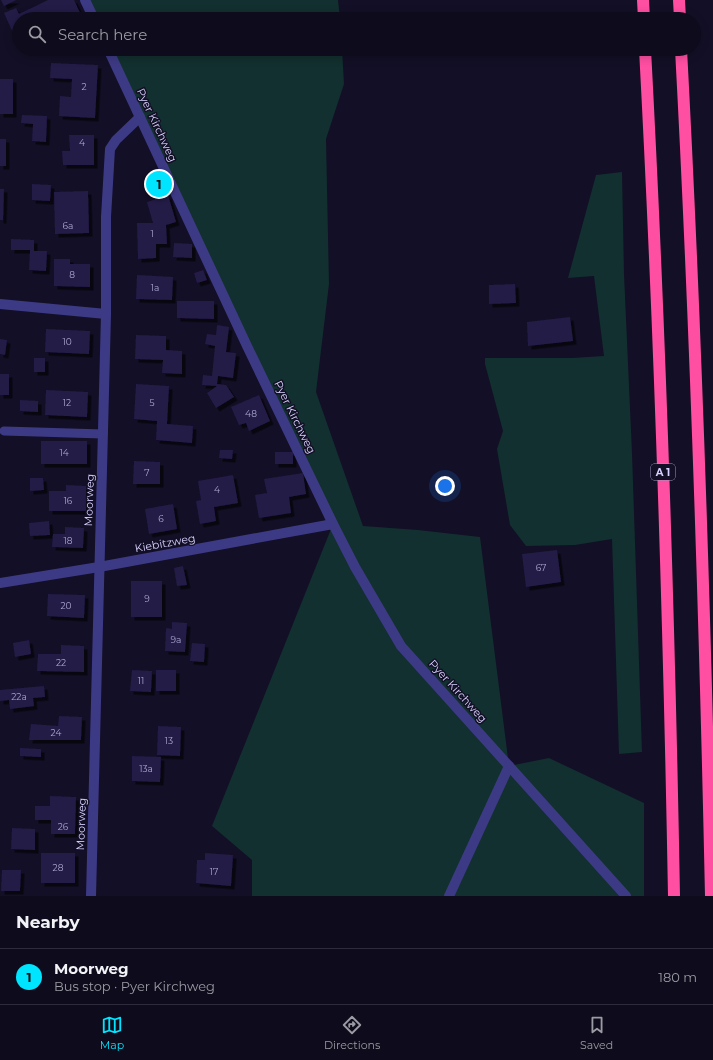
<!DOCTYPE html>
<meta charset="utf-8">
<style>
body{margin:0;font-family:Montserrat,sans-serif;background:#1c1929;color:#f1f3f6}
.you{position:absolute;left:445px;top:486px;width:14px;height:14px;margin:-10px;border:3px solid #fff;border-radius:50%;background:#1a73e8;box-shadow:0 0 0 6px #1a73e833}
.badge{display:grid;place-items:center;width:26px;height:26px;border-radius:50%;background:#00e5ff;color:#111;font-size:13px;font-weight:700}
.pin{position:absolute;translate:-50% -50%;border:2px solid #fff;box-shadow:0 1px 4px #0006}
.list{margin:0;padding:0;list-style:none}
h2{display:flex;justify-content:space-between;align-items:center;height:52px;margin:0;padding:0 16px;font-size:17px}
h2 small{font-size:13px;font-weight:400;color:#9b9ba3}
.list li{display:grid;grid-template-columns:26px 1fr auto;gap:12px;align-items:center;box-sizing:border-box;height:56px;padding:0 16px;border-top:1px solid #2e2b3b}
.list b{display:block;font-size:15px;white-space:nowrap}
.list p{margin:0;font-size:13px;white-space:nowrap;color:#9b9ba3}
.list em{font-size:13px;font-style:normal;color:#9b9ba3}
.icon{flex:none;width:22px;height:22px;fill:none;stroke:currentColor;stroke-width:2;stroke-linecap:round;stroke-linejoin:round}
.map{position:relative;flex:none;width:713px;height:896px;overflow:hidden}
.search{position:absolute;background:#0e0b1c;box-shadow:0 2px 10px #0003;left:12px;right:12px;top:12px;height:44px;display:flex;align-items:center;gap:10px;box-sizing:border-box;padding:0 14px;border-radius:22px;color:#9b9ba3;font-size:15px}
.sheet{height:108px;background:#0e0b1c}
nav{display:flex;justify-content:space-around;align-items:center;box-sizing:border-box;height:56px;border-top:1px solid #2e2b3b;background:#0e0b1c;font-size:11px;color:#9b9ba3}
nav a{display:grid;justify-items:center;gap:2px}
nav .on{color:#00e5ff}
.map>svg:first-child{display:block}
.green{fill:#12302f}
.building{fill:#241b47;filter:url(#shadow)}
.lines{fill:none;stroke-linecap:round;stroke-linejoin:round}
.lane{stroke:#3d3a85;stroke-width:9}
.street{stroke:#3d3a85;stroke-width:10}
.highway{stroke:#ff4fa3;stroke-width:12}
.labels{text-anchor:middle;stroke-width:3;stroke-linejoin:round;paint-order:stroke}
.number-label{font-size:9px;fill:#aca6d1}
.shield{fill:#130f26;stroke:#9e99be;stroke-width:1}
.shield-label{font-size:10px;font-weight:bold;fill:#d9d4ff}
.street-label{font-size:11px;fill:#d9d4ff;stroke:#130f26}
</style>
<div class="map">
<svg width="713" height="896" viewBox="0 0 713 896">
<defs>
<filter id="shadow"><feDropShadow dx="3.5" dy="3.5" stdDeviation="0" flood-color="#0009"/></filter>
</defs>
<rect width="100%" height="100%" fill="#130f26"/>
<g class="green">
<polygon points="85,0 338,0 340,19 94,19"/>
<polygon points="108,49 342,49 344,84 326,139 329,284 316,392 363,526 418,530 480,537 509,766 549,758 644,803 644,896 252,896 252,860 212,826 333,524"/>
<polygon points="622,172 624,274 632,453 642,752 619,754 612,539 575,545 526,546 510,525 497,449 503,431 485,364 485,358 572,358 604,356 594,276 568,278 596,175"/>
</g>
<g class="building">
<polygon points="1,0 16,0 4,6"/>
<polygon points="48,0 74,0 83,19 19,19 19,32 14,35 4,13 16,8 19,14"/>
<polygon points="51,63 98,65 95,118 59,116 60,96 71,97 72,79 50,78"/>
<rect x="0" y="79" width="13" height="35"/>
<polygon points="22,115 47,116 46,142 32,141 33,124 21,123"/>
<polygon points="69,135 94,135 94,165 63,165 62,151 70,151"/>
<rect x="0" y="139" width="6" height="27"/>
<polygon points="32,184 51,185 50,201 32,200"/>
<polygon points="0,189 4,189 3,220 0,220"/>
<polygon points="88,191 89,233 55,234 54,192"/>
<polygon points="168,195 176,222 166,225 167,244 156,244 156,258 138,259 137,223 153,223 147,202"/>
<polygon points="11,239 34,240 34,251 47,251 46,271 29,270 30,250 11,250"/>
<polygon points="174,243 192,244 192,258 173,257"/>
<polygon points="54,259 70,259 70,264 90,264 90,287 54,286"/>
<polygon points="203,270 207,280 197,283 194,273"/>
<polygon points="137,275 173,277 172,300 136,299"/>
<polygon points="515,284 516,303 489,304 489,285"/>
<polygon points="177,301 214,301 214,319 177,318"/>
<polygon points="570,317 573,341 528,346 527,322"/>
<polygon points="217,325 229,327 226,352 236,353 233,378 218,376 217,384 226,385 234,397 216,408 207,393 217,386 202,385 203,375 212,376 215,346 205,344 207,334 216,335"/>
<polygon points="46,329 90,331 89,354 45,352"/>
<polygon points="136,335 166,336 166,350 182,351 182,374 162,373 163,360 135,359"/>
<polygon points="0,339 7,340 5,355 0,354"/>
<rect x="34" y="358" width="11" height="14"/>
<rect x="0" y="374" width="9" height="21"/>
<polygon points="136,384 169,386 167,424 193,426 192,443 156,440 157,421 134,419"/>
<polygon points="46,390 88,392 87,417 45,415"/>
<polygon points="259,395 270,421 249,431 246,423 239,425 231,407"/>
<polygon points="20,400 38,401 38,412 20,411"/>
<rect x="41" y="441" width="46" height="23"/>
<polygon points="220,450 233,450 232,459 219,458"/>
<rect x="275" y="452" width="18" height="12"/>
<polygon points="134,461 160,462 160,484 133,484"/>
<polygon points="303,473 306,494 289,497 291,513 259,518 255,495 267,493 264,479"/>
<polygon points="233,475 238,503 214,507 216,521 200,524 196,501 201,500 198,481"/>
<polygon points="30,478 43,478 44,490 30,491"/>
<polygon points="66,485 86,486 86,511 49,511 49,491 66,491"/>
<polygon points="173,504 177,529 149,534 145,509"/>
<polygon points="49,521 50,535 30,536 29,523"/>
<polygon points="65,527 84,528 83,548 52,547 53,534 65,534"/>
<polygon points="557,550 561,582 526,587 522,554"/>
<polygon points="183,566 187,585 177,586 174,568"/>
<rect x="131" y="581" width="31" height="36"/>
<polygon points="48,594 85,595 84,618 47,616"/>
<polygon points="172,622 187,623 185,652 165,651 166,628 172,629"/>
<polygon points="29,640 31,654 15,657 13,643"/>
<polygon points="192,643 205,644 204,662 190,661"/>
<polygon points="61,645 84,646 84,672 37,671 38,654 61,654"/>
<polygon points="132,670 152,671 151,692 130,691"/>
<rect x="156" y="670" width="20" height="21"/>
<polygon points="44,686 45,697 33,698 34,706 10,709 9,700 0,701 0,690"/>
<polygon points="59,716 82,717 81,740 29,740 31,724 58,726"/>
<polygon points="158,726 181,727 180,756 157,755"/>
<polygon points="20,748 41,749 41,757 20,756"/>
<polygon points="132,756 161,757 160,782 132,781"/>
<polygon points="50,796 76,797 75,834 51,834 51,820 35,820 35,806 50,806"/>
<polygon points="12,828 35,829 35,850 11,849"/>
<rect x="41" y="853" width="34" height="30"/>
<polygon points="205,853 233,855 231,886 196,883 197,860 205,860"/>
<polygon points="2,870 21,870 20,891 1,891"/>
</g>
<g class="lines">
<polyline class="lane" points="4,431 103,434"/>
<g class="street">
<polyline points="85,0 94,19"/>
<polyline points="108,49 247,346 333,524 355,567 401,646 626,896"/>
<polyline points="0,304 106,314"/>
<polyline points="0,583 99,567 333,524"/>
<polyline points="91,896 106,314 106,217 110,149 116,140 140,117"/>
<polyline points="449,896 509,766"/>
</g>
<g class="highway">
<polyline points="643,0 644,19"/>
<polyline points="679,0 680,19"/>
<path d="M645 49C660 331 669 614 674 896"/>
<path d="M681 49C696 331 705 613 711 896"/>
</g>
</g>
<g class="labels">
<g class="number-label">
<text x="84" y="90">2</text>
<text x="82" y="146">4</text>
<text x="68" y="229">6a</text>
<text x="152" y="237">1</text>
<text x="72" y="278">8</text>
<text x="155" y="291">1a</text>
<text x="67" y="345">10</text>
<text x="67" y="406">12</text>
<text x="152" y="406">5</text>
<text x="251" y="417">48</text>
<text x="64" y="456">14</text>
<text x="147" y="476">7</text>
<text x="217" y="493">4</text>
<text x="68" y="504">16</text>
<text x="161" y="522">6</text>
<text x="68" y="544">18</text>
<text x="541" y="571">67</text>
<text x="147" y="602">9</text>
<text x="66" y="609">20</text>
<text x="176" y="643">9a</text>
<text x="61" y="666">22</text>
<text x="141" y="684">11</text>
<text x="19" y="700">22a</text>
<text x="56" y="736">24</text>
<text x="169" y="744">13</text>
<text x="146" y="772">13a</text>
<text x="63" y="830">26</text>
<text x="58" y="871">28</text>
<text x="214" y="875">17</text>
</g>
<rect class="shield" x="651" y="464" width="24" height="16" rx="3"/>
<g class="shield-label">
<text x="663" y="476">A 1</text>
</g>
<g class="street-label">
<text transform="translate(157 125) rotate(65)" y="4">Pyer Kirchweg</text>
<text transform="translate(295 417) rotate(64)" y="4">Pyer Kirchweg</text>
<text transform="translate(89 500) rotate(-88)" y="4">Moorweg</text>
<text transform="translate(165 543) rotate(-10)" y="4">Kiebitzweg</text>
<text transform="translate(458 691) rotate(48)" y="4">Pyer Kirchweg</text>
<text transform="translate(81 824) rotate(-88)" y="4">Moorweg</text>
</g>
</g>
</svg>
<div class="you"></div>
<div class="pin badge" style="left:159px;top:184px">1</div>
<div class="search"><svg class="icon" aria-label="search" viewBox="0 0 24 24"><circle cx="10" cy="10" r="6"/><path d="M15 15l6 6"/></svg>Search here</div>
</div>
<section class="sheet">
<h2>Nearby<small></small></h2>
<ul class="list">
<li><span class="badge">1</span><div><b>Moorweg</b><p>Bus stop · Pyer Kirchweg</p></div><em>180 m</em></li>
</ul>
</section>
<nav>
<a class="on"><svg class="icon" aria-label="map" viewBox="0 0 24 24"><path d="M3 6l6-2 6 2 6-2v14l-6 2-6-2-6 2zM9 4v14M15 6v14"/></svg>Map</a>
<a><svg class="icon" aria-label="directions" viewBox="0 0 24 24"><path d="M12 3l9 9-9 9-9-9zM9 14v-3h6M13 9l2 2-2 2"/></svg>Directions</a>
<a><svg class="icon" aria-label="saved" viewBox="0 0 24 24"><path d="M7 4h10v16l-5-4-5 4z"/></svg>Saved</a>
</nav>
